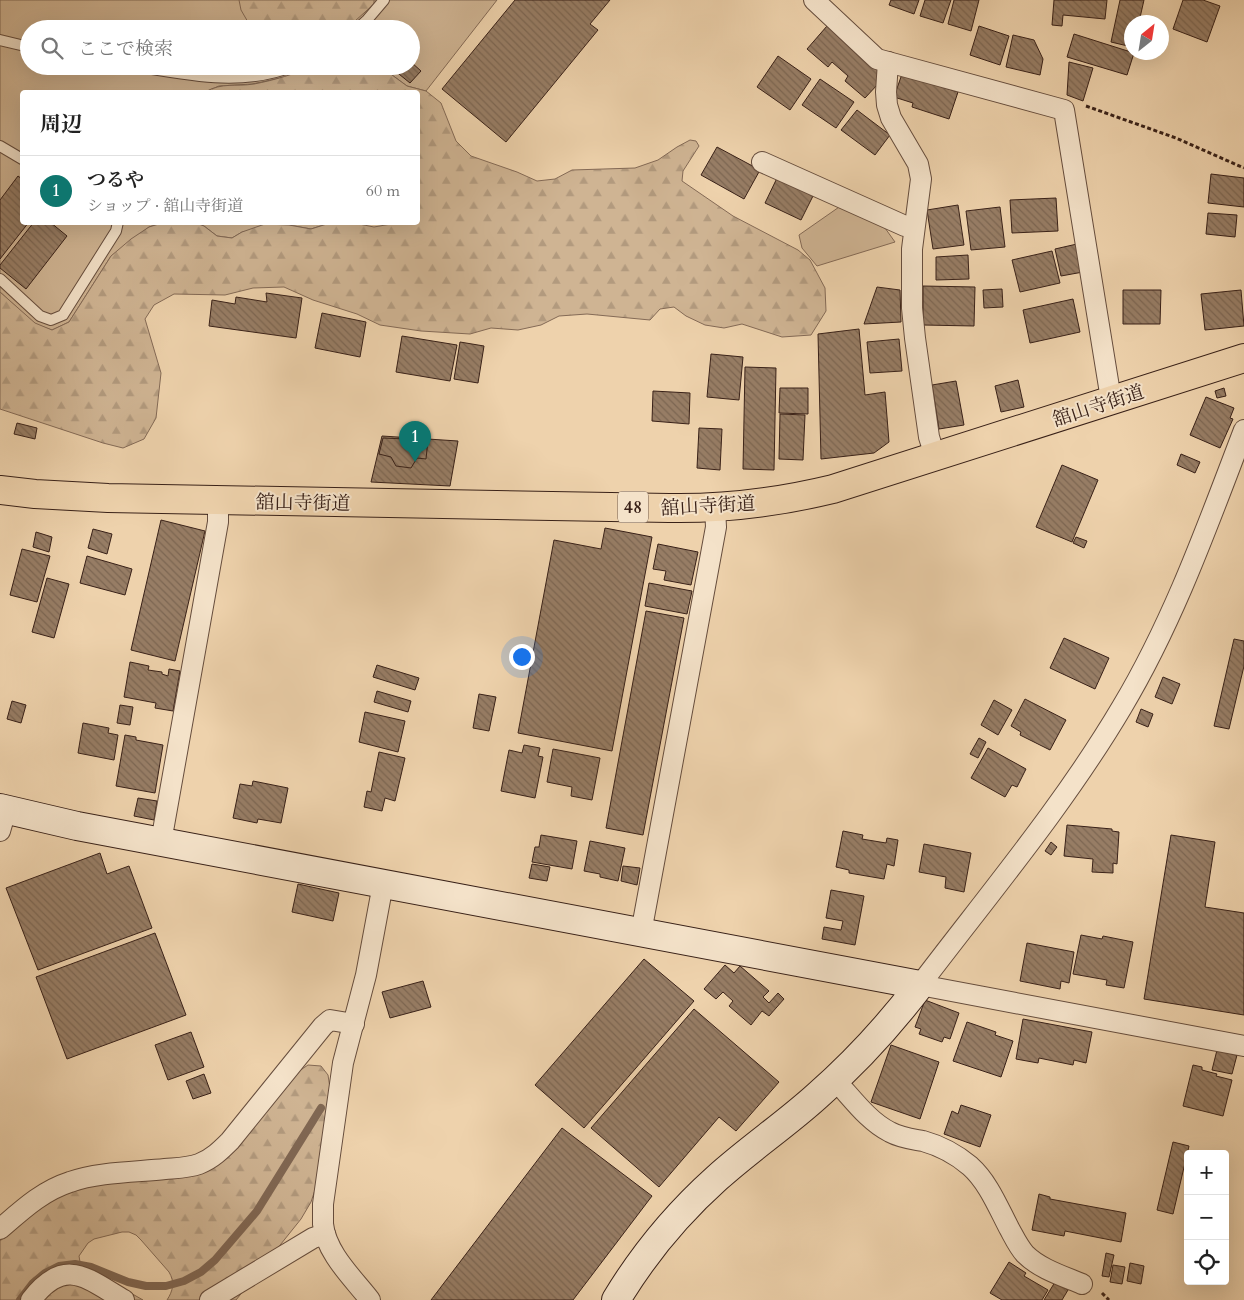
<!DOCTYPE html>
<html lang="ja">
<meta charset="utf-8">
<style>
body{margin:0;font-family:Cardo,"Noto Serif JP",serif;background:#f6f6f6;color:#222}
.controls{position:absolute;right:15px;bottom:15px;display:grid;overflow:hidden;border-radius:5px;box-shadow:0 5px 20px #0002}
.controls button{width:45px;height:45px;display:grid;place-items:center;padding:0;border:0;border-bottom:1px solid #e0e0e0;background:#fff;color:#222;font:25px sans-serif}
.compass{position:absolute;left:1124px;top:15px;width:45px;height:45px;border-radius:50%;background:#fff;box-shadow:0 5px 20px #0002;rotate:30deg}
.you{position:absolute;left:521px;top:656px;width:18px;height:18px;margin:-12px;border:4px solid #fff;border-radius:50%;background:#1a73e8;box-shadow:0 0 0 8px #1a73e833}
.badge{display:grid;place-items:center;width:32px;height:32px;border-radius:50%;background:#0f766e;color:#fff;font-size:16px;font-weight:700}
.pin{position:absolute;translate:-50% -41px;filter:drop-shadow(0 1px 2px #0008)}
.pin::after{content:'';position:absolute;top:26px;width:18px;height:15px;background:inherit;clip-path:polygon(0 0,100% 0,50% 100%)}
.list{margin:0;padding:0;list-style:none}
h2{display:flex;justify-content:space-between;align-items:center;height:65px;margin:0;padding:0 20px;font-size:21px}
h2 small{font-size:16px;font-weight:400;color:#767676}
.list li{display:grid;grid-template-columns:32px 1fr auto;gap:15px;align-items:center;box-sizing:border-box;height:70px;padding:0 20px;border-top:1px solid #e0e0e0}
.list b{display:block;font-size:19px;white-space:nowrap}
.list p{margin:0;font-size:16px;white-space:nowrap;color:#767676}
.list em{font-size:16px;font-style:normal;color:#767676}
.icon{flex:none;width:28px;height:28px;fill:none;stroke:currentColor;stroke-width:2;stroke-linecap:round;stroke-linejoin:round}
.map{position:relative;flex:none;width:1244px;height:1300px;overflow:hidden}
.search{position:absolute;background:#fff;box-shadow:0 5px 20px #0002;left:20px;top:20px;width:400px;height:55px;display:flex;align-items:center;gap:12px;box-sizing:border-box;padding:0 18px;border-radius:28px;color:#767676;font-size:19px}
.panel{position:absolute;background:#fff;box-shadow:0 5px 20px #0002;left:20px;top:90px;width:400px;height:135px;border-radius:5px}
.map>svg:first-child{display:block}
.green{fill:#cfb493;stroke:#846a56}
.forest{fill:url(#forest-firs);stroke:#846a56}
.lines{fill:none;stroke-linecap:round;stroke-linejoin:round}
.stream{stroke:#806753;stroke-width:8}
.building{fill:url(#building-back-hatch);stroke:#392118}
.lane-casing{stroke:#664d3d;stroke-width:12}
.street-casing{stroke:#664d3d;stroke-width:22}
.secondary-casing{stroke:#392118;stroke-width:30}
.primary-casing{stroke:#392118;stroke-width:30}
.path{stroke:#392118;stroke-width:3;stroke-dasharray:4 2.5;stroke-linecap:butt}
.lane{stroke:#f4e2c9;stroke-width:10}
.street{stroke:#f4e2c9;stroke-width:20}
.secondary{stroke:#f4e2c9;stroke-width:28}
.primary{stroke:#eed2ac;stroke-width:28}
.labels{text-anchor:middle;stroke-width:4;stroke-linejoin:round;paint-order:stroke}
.shield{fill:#f4e2c9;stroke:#715b4d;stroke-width:1}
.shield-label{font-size:18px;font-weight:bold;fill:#392118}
.street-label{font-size:19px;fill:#392118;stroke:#f4e2c9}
</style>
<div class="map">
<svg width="1244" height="1300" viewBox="0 0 1244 1300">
<defs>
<pattern id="forest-firs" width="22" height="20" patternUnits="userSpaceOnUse" patternTransform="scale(1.25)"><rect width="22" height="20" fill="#cfb493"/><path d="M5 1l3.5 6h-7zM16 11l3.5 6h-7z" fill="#b29a7e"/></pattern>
<pattern id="building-back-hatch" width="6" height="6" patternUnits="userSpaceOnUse" patternTransform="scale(1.25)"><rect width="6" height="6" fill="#977d65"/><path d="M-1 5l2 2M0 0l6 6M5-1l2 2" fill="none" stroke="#7c6652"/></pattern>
</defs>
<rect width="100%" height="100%" fill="#eed2ac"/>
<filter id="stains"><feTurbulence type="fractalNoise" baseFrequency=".004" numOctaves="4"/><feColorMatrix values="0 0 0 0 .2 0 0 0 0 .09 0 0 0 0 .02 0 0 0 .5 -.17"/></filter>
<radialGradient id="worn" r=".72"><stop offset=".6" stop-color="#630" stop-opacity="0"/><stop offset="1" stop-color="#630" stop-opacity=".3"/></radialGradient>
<g class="green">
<polygon points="0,0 497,0 426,91 407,86 388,72 372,68 352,69 343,66 411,66 411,29 29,29 29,66 314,66 286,77 252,84 219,86 205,92 22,92 22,222 162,223 149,227 111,256 69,322 52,330 35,324 0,292"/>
<polygon points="842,205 880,221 895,242 817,266 802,248 799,235"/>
<polygon points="196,223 330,223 311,229 289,225 242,232 232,238 217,236 204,226"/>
</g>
<g class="forest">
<polygon points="239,0 374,0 374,4 346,29 252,29 241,10"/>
<path d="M314 66 372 68 388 72 407 86 426 91 441 103 456 141 471 156 517 172 537 181 555 179 572 170 635 168 658 160 677 147 690 140 696 141 699 146 683 171 682 181 733 216 798 250 810 260 825 288 826 311 811 335 782 337 742 324 724 328 705 325 686 316 674 307 660 309 650 320 587 314 559 316 541 325 518 330 491 328 470 334 421 331 380 325 357 314 313 300 284 287 253 288 225 295 174 294 154 305 145 319 161 373 156 418 144 439 123 448 103 443 0 409V292L35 323 52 330 69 322 111 256 131 239 149 227 162 223H196L204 226 217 236 232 238 242 232 265 224 289 225 311 229 330 223H354L374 227 391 224 392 223 418 222V92H205C223 82 235 87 254 84 275 80 294 74 314 66Z"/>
<path d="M308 1065 321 1066 328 1075 330 1088 317 1184 311 1202 301 1219 236 1300H167C173 1291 175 1282 169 1272L141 1240 136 1235 129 1232H122L94 1239 88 1243 79 1256 80 1262 85 1267 143 1300H0V1241L39 1208 56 1197 74 1190 94 1185 182 1176 296 1073Z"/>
</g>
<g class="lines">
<polyline class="stream" points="20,1300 33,1283 45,1273 59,1266 75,1264 91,1267 128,1282 146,1286 166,1286 184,1281 201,1272 215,1260 257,1211 321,1108"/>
</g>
<g class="building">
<polygon points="515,0 610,0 590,24 598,30 506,142 442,89"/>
<polygon points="891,0 919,0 914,14 889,5"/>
<polygon points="925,0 951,0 943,23 920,16"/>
<polygon points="954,0 979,0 971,31 948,24"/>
<polygon points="1054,0 1107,0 1105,19 1063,15 1062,26 1052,25"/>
<polygon points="1120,0 1144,0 1139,22 1132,22 1132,47 1111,42"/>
<polygon points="1183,0 1203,0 1220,6 1207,42 1173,29"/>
<polygon points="827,26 879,69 878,84 865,98 845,81 848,76 832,62 828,67 807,49"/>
<polygon points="979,26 1009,36 1000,65 970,55"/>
<polygon points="1074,34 1134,53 1127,75 1067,57"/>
<polygon points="1013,35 1034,40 1043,59 1040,75 1006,67"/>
<polygon points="778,56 811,79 790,110 757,87"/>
<polygon points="411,62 421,71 410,83 389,66 411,66"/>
<polygon points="1069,62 1093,68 1083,101 1067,95"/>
<polygon points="902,74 958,92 949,119 912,107 913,103 894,97"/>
<polygon points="820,79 854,102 836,128 802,105"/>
<polygon points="857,110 890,135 875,155 841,130"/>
<polygon points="717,147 760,170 744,199 701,175"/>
<polygon points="1211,174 1244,178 1244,207 1208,203"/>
<polygon points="18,176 22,179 22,222 29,222 0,259 0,200"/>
<polygon points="778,176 814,194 801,220 765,203"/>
<polygon points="1056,198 1058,231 1012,233 1010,200"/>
<polygon points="958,205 964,245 933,249 927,210"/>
<polygon points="1000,207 1005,247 971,250 966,211"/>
<polygon points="1208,213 1237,215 1235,237 1206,234"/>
<polygon points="34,222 50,222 67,236 26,289 0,268 0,265"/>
<polygon points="1077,244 1083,272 1061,276 1055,249"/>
<polygon points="1052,251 1060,283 1020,292 1012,260"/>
<polygon points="968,255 969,279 936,280 936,257"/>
<polygon points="923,286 975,287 974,326 923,325"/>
<polygon points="877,287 900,290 901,322 864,324"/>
<polygon points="1002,289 1003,307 984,308 983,290"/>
<polygon points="1123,290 1161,290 1160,324 1123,324"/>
<polygon points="1241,290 1244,326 1205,330 1201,294"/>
<polygon points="266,293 302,298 296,338 209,326 212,300 235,304 236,297 267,302"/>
<polygon points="1073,299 1080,332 1030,343 1023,310"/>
<polygon points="322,313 366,322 360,357 315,348"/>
<polygon points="859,329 865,395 885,392 889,442 874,453 821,459 818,334"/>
<polygon points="402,336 457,345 450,381 396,372"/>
<polygon points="899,339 902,371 870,373 867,342"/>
<polygon points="460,342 484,346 478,383 454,379"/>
<polygon points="711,354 743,357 739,400 707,397"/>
<polygon points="745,367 776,368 774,470 743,469"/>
<polygon points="1018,380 1024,407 1001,412 995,386"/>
<polygon points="956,381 964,425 939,429 932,385"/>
<polygon points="780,388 808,388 808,414 779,413"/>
<polygon points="1224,388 1226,396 1217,398 1215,391"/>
<polygon points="653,391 690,393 689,424 652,421"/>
<polygon points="1206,397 1234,408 1230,418 1233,419 1220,448 1190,435"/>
<polygon points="780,414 805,415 803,460 779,459"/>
<polygon points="17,423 37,428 35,439 14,434"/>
<polygon points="699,428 722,429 720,470 697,468"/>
<polygon points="382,436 458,441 450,486 371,482"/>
<polygon points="383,438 428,440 426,459 417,458 411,468 396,466 391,457 379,454"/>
<polygon points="1181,454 1200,462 1195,473 1177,465"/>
<polygon points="1062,465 1098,480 1072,542 1036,527"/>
<polygon points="161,520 205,531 175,661 131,650"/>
<polygon points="605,528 652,537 612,751 518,733 554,540 601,549"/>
<polygon points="93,529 112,534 107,554 88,548"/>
<polygon points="36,532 52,537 49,552 33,547"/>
<polygon points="1076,537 1087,541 1084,548 1073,543"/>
<polygon points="658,544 698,552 691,585 664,580 666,571 653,569"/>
<polygon points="22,549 50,556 37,602 10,595"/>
<polygon points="87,556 132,569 125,595 80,583"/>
<polygon points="47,578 69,584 54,638 32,632"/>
<polygon points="649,583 692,591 687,614 645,606"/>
<polygon points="646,611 684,618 643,835 606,828"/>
<polygon points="1064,638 1109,658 1095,689 1050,668"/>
<polygon points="1234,639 1244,641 1244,666 1229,729 1214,726"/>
<polygon points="130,662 149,666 148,670 162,672 162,674 168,676 169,669 180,671 173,711 155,708 156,703 124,697"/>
<polygon points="377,665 419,678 415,690 373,677"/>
<polygon points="1163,677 1180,684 1172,704 1155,697"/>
<polygon points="377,691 411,701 408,712 374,702"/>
<polygon points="479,694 496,697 489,731 473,728"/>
<polygon points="1025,699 1066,720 1050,750 1020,735 1021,732 1011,726"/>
<polygon points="994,700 1012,710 998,735 981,725"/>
<polygon points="12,701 26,705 21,723 7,719"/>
<polygon points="120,705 133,707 130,725 117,723"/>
<polygon points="1141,709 1153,714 1148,727 1136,722"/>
<polygon points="365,712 405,721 398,752 359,742"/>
<polygon points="83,723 109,728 108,733 118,735 114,760 78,753"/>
<polygon points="125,735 136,737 136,740 163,745 155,793 116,786"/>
<polygon points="979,738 986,742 978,758 970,754"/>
<polygon points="524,745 540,748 538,756 543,757 535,798 501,791 509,750 522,753"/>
<polygon points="988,748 1026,769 1017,787 1012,785 1005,797 971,778"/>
<polygon points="553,749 600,758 592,800 571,796 572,787 547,782"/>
<polygon points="379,752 405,758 395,801 385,798 382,811 364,807 367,791 371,792"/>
<polygon points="253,781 288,788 281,823 258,819 257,823 233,818 240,784 252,786"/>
<polygon points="138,798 157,801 154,820 134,816"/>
<polygon points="1067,825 1112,829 1112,831 1119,832 1117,864 1113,863 1113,873 1092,872 1093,859 1064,856"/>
<polygon points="843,831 863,835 862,839 886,843 887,838 898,840 894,866 887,864 884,879 849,873 849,870 836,867"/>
<polygon points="541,835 577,841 572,869 532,862 535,847 539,847"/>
<polygon points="1171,835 1215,842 1205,907 1244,913 1244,1015 1144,999"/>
<polygon points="590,841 625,848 618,881 600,877 600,874 584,871"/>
<polygon points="1051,842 1057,847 1051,855 1045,851"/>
<polygon points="924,844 971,853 964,892 945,888 946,877 919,872"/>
<polygon points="100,853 107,874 129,866 152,928 38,970 6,888"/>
<polygon points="532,864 550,867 547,881 529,878"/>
<polygon points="623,866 640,868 637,885 621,881"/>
<polygon points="298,884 339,893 333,921 292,912"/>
<polygon points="831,890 864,896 855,945 822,939 824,927 841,930 843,921 826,918"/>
<polygon points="155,933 186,1015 67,1059 36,977"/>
<polygon points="1081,935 1102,939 1103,936 1133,942 1124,988 1106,985 1107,980 1073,974"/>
<polygon points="1027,943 1074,952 1069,983 1061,981 1060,989 1020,981"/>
<polygon points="644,959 694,1001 584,1128 535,1085"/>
<polygon points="725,965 734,973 740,966 769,991 763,997 769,1003 778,993 784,999 769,1016 762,1011 751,1025 729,1006 733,1001 723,992 716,999 704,989"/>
<polygon points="423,981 431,1007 390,1018 382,992"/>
<polygon points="925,1000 959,1013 950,1039 944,1037 942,1042 919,1034 921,1029 915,1027"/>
<polygon points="694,1009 779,1082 736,1131 719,1117 659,1187 591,1128"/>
<polygon points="1023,1019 1092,1032 1086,1063 1074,1060 1073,1065 1039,1058 1038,1063 1016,1059"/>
<polygon points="967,1022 996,1032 995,1035 1013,1041 1001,1077 953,1061"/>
<polygon points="191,1032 204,1067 168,1080 155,1045"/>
<polygon points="891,1045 939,1062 920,1119 871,1102"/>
<polygon points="1217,1050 1237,1055 1232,1074 1212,1070"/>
<polygon points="1193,1065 1202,1067 1202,1070 1217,1074 1216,1076 1232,1080 1223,1116 1183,1106"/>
<polygon points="204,1074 211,1093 193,1099 186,1081"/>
<polygon points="961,1105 991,1115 980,1147 944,1134 952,1111 958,1114"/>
<polygon points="562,1128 652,1196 573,1300 431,1300"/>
<polygon points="1173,1142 1189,1146 1173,1214 1157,1210"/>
<polygon points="1039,1194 1050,1197 1050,1199 1126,1213 1121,1242 1065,1231 1064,1236 1032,1230"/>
<polygon points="1106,1253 1114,1255 1109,1277 1102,1276"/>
<polygon points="1009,1262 1026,1273 1024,1276 1048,1290 1042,1300 1002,1300 990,1293"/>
<polygon points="1130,1263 1144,1266 1141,1284 1127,1281"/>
<polygon points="1113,1265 1125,1267 1122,1284 1110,1282"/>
<polygon points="1055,1282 1068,1290 1062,1300 1044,1300"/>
</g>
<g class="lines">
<g class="lane-casing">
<g id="lane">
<polyline points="357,29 367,20 384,0"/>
<polyline points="0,40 29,47"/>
<path d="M134 66C188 75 242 87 294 66"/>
<polyline points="0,146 22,159"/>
<polyline points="0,279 40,316 51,320 63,315 116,231 118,222"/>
</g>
</g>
<g class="street-casing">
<g id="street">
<polyline points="814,0 877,59 1064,110 1109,387 1113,400"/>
<polyline points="888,62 886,92 887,105 891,118 918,164 921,179 912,249 912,308 915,338 929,437 935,456"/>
<polyline points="762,162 905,226 914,227"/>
<path d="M1244 430C1208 524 1174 620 1122 707 1064 805 989 894 920 985L1244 1046"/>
<polyline points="0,831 6,810"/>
<polyline points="161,842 218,522 218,500"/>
<polyline points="641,933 716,527 715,508"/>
<path d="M835 1080C852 1098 868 1121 890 1132 901 1138 912 1139 923 1141 941 1146 957 1155 970 1166 988 1182 998 1207 1009 1228 1014 1237 1018 1246 1025 1254 1040 1269 1063 1276 1082 1284"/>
<path d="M0 1229C22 1210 42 1191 70 1182 97 1172 136 1172 165 1169 176 1168 188 1168 199 1164 212 1159 221 1150 230 1141L323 1026 330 1020 354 1024"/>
<path d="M31 1300C65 1256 86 1278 124 1300"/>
<polyline points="210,1300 313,1238 325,1234"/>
<path d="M370 1300C353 1278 326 1253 323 1224 323 1218 323 1211 323 1204L343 1063 366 975 383 884"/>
</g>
</g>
<g class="secondary-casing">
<path id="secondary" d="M0 808 77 826 920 985C888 1027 857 1061 817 1096 785 1125 749 1149 717 1178 678 1213 643 1255 616 1300"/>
</g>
<g class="primary-casing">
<path id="primary" d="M0 490 35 494 108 498 669 508C725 509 779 502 833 489L1244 358"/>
</g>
<g class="path">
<polyline points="1086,106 1176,138 1244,168"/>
<polyline points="1102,1293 1109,1300"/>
</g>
<use href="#lane" class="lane"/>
<use href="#street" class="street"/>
<use href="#secondary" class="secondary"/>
<use href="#primary" class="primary"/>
</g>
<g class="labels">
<rect class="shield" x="618" y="491.5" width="30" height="31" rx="4"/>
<g class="shield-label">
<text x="633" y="513">48</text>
</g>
<g class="street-label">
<text transform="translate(1098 405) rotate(-18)" y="7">舘山寺街道</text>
<text transform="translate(303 502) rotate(1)" y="7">舘山寺街道</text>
<text transform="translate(708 505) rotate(-3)" y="7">舘山寺街道</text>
</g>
</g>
<rect width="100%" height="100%" filter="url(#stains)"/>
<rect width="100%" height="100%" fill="url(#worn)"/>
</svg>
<div class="controls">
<button>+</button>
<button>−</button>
<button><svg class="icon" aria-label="locate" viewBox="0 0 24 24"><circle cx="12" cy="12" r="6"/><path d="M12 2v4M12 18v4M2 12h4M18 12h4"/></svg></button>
</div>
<svg class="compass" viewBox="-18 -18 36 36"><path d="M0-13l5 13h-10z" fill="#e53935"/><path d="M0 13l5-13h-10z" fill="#767676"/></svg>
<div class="you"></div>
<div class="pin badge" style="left:415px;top:462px">1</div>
<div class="search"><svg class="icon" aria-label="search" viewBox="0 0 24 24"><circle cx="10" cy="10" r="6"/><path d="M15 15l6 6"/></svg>ここで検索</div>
<section class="panel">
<h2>周辺<small></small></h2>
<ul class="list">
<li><span class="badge">1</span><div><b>つるや</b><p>ショップ · 舘山寺街道</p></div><em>60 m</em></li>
</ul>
</section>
</div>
